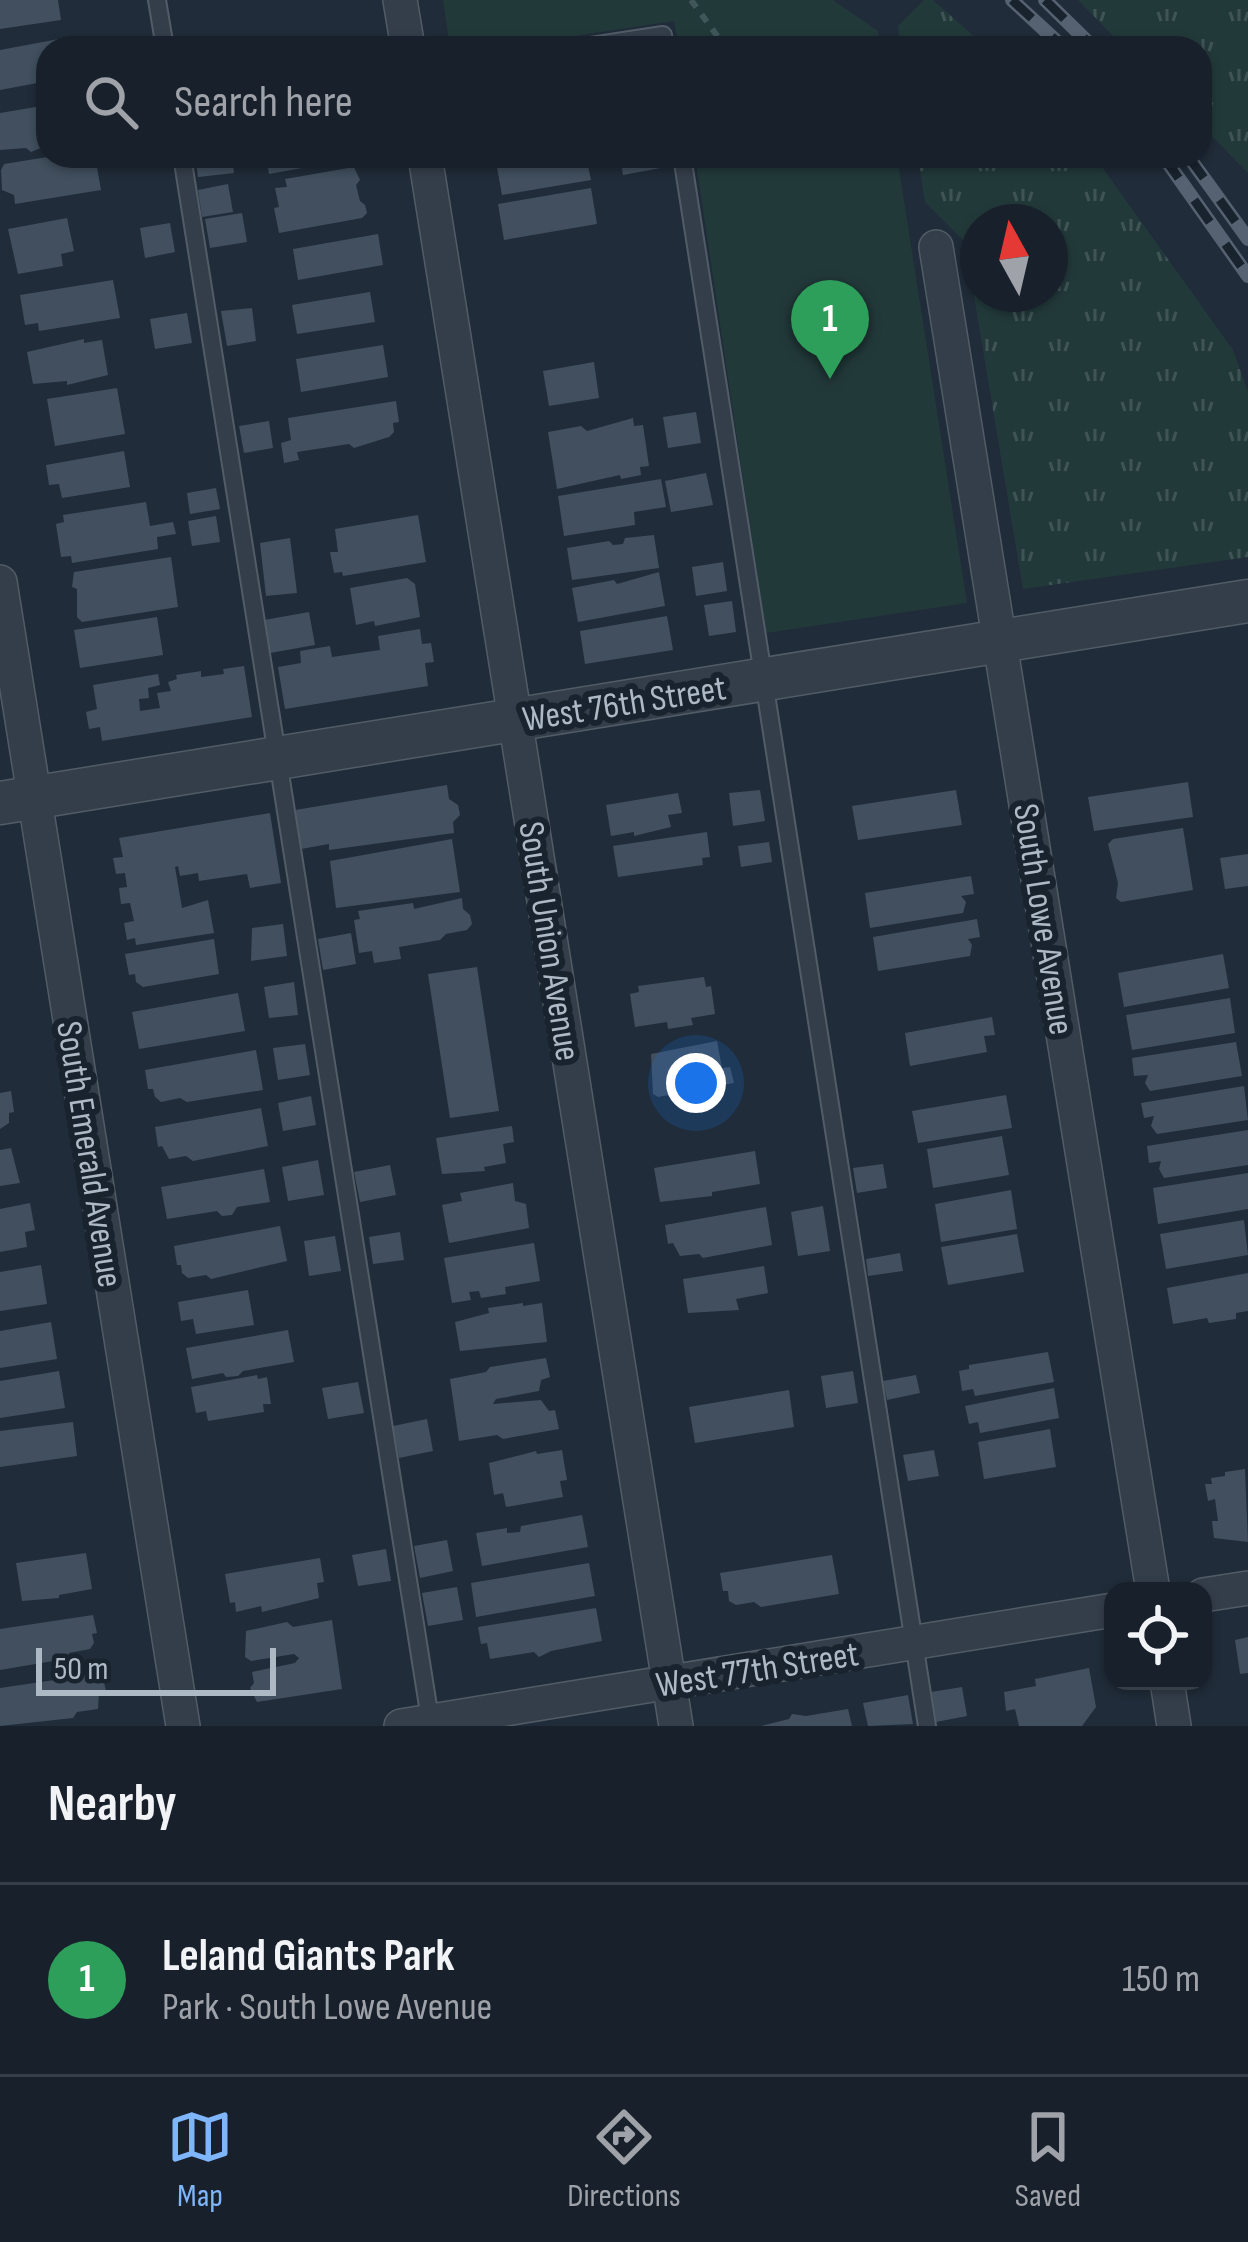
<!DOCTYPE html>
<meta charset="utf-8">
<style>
body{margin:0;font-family:"Sofia Sans Condensed",sans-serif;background:#252e37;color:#f1f3f6}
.controls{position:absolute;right:36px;bottom:36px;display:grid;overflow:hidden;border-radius:24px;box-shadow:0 3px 9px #0004}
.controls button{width:108px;height:108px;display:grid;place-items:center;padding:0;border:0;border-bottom:3px solid #363e47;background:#18212b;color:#f1f3f6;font:60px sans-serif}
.compass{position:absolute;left:960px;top:204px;width:108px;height:108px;border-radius:50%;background:#18212b;box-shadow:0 3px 9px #0004;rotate:352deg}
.scale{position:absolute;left:36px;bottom:30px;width:240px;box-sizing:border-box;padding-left:12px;border:6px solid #aeb9c6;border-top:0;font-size:33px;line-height:42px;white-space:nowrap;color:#aeb9c6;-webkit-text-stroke:9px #19232e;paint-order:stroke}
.you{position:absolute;left:696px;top:1083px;width:42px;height:42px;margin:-30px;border:9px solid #fff;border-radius:50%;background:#1a73e8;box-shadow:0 0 0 18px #1a73e833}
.badge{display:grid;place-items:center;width:78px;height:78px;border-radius:50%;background:#7fb5fb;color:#fff;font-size:39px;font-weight:700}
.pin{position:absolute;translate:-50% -99px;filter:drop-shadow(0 3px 6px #0008)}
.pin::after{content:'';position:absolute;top:63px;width:42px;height:36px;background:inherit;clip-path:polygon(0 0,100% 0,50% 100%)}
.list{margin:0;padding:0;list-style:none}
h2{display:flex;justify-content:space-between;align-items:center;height:156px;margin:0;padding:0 48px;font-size:51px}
h2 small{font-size:39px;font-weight:400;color:#9fa3a9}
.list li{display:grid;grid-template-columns:78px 1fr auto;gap:36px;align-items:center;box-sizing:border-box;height:192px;padding:0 48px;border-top:3px solid #363e47}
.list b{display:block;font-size:45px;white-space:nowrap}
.list p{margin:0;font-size:39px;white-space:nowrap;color:#9fa3a9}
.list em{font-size:39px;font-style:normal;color:#9fa3a9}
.icon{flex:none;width:66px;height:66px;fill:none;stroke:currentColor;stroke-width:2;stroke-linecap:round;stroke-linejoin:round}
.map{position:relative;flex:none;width:1248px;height:1726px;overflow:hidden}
.search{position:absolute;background:#18212b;box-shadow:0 3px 9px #0004;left:36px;right:36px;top:36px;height:132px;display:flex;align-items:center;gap:30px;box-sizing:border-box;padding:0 42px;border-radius:36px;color:#9fa3a9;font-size:45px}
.sheet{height:348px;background:#18212b}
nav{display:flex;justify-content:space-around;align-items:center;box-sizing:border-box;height:168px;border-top:3px solid #363e47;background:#18212b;font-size:33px;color:#9fa3a9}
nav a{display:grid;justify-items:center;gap:6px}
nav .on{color:#7fb5fb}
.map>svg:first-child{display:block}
.grass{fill:url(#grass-tufts);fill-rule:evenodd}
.park{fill:#22393a}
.building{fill:#414f5e}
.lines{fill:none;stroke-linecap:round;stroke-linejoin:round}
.service-casing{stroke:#515c67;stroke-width:20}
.minor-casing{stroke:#515c67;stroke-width:36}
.tertiary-casing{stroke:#515c67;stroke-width:45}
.path{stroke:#405658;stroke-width:6;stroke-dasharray:9 9;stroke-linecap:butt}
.service{stroke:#343e4a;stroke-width:16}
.minor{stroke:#343e4a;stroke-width:33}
.tertiary{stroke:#343e4a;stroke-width:42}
.rail-casing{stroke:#566271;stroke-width:14}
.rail{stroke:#19232e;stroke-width:9;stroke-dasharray:27;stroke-linecap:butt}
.labels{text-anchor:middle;stroke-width:12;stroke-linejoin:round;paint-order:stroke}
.street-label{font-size:36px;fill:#aeb9c6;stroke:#19232e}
</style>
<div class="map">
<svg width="1248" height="1726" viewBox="0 0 1248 1726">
<defs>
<pattern id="grass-tufts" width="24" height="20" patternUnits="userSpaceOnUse" patternTransform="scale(3)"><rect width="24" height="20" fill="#22393a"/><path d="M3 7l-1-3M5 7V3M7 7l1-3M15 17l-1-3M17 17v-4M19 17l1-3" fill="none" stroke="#405455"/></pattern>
</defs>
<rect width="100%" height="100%" fill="#202c39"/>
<g class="grass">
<polygon points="924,0 933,0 987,48 901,48 898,26"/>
<polygon points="1078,0 1248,0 1248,173 1200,124 1200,48 1125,48"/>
<path d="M918 156H1094L1233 350 1248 392V557L1023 589 965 242 925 202ZM1050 222V294H978V222Z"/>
</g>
<g class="park">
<polygon points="443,0 833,0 878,31 880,48 679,48 674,21 494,48 450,48"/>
<polygon points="695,156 897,156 967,603 766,633"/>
</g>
<g class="building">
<polygon points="0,0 58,0 61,20 0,29"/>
<polygon points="64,38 66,48 48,48 48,81 0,90 0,50"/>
<polygon points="48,105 48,145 31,152 26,148 0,150 0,113"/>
<polygon points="54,156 95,156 101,190 15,204 14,195 2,190 1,170 4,164"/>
<polygon points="195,156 232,156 234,173 198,177"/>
<polygon points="266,156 357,156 358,158 269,174"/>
<polygon points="534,156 586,156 591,180 502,195 496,162"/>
<polygon points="620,156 659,156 661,168 623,175"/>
<polygon points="354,167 360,180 356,185 360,201 365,205 367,213 362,218 279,233 274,208 279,207 275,188 287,187 285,179"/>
<polygon points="228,184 233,212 202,217 198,190"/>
<polygon points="591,188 597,224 504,240 498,204"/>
<polygon points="242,213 247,242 210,248 205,219"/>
<polygon points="67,218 74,251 61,254 63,266 18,274 8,229"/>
<polygon points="170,223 175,252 145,258 140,228"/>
<polygon points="378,234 383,265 298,280 293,249"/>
<polygon points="113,280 120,318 39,331 38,323 25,325 20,295"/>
<polygon points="370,292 375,322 297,334 292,305"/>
<polygon points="252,308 256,341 227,346 221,311"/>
<polygon points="187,313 192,343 155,349 150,319"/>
<polygon points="84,339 84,343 102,340 108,375 67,385 67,381 33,384 27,352"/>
<polygon points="383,345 388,377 301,392 296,359"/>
<polygon points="594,362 599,398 549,406 543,371"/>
<polygon points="117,388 125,434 55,446 47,399"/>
<polygon points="396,401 399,422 393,423 394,432 389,437 354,448 349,444 297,452 299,460 284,463 281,443 291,440 288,418"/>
<polygon points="696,412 701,443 668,448 663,417"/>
<polygon points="633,418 634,426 643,425 649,466 640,467 641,475 621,479 620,475 557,489 548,432 581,426 587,431"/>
<polygon points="269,421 273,448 244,453 239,426"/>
<polygon points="124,451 130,487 62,498 59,484 49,485 46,465"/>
<polygon points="706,473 713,505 671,512 665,481"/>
<polygon points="661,479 666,507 634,512 635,525 564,536 558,496"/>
<polygon points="216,488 220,509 190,514 187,493"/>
<polygon points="146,502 150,526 173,522 176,534 157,537 158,549 72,563 71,556 61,557 56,524 64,522 63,515"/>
<polygon points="418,515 426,562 343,576 342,572 334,573 330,552 338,552 335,529"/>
<polygon points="216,516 220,542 192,546 188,521"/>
<polygon points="654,535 659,568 572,580 567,548 609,541 613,545 623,544 625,538"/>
<polygon points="290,538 297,593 266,596 260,543"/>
<polygon points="171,557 178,607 82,622 77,617 77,589 72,587 74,572"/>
<polygon points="723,562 727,591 696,596 692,567"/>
<polygon points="659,572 665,606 578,622 572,588 614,580 617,584"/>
<polygon points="407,578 415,584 420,617 375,626 374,621 356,625 350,588"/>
<polygon points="732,601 736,632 709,636 704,605"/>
<polygon points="309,612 315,645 270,653 264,620"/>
<polygon points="667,616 673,650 585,664 580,631"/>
<polygon points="157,617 163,655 80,668 74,630"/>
<polygon points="420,629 422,644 431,643 434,662 425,663 428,686 285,709 278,667 301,663 300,651 330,646 332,657 380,650 378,636"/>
<polygon points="244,666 252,717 102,741 100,727 89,729 86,712 97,709 93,685 158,674 160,685 148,688 149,698 139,699 140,711 160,708 157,693 171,691 168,682 177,679 176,675 201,671 201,677 224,674 223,669"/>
<polygon points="1188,782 1193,817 1094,831 1088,797"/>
<polygon points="447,785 449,799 458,805 460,815 453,822 454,833 329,850 329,844 301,849 295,810"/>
<polygon points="760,790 765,821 733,826 729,793"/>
<polygon points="956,790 962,825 858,840 852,806"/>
<polygon points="678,793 682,813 668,815 671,827 634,836 634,832 611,836 606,805"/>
<polygon points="270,813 281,883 250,888 247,874 199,881 198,873 180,876 178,866 175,867 182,908 208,900 214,933 136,945 135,938 127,940 124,923 134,921 130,903 121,904 119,888 127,887 125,873 116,874 113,858 123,857 119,838"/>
<polygon points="1183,828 1193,890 1121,902 1116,898 1118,883 1108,844 1113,839"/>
<polygon points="707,832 710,857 702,858 703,865 618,877 613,846"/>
<polygon points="452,839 460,892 336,908 330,861"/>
<polygon points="769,842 772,862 741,867 738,846"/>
<polygon points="1248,854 1248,886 1225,889 1220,858"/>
<polygon points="971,876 974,894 961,896 966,902 963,913 870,928 865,893"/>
<polygon points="462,898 463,909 470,915 472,924 467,930 446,934 440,940 399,947 401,959 374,963 372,951 359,953 354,920 360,919 358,911 413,903 414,909"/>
<polygon points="977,919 980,937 968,939 972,945 970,956 878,971 873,937"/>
<polygon points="283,924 287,956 251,961 252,928"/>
<polygon points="351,933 356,964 323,970 318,939"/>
<polygon points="214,939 219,974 143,987 136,982 135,974 129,975 125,954"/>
<polygon points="1223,954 1229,988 1124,1007 1118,973"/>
<polygon points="477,967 499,1111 450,1118 428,974"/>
<polygon points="704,977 706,987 711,986 715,1014 691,1018 693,1025 668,1029 667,1022 635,1027 630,994 639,992 638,986"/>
<polygon points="294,982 298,1015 269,1018 264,987"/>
<polygon points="238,993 245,1031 139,1049 132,1012"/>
<polygon points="1230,998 1235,1033 1132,1050 1126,1015"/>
<polygon points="992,1017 995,1035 984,1036 987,1052 910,1066 905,1033"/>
<polygon points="717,1041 722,1068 730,1067 734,1083 658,1097 653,1094 651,1054"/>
<polygon points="1236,1042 1242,1076 1150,1091 1145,1083 1148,1075 1134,1076 1132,1058"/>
<polygon points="305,1044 310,1075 278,1080 273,1048"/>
<polygon points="256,1050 263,1090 187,1102 180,1098 161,1102 155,1097 153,1089 148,1089 145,1070"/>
<polygon points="1244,1086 1248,1120 1157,1134 1151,1126 1154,1116 1144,1118 1141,1103"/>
<polygon points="11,1091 14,1112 9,1113 9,1123 0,1129 0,1093"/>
<polygon points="1006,1095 1012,1128 918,1143 912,1111"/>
<polygon points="311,1096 316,1125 283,1131 278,1103"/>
<polygon points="261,1108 268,1146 193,1161 186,1156 169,1159 162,1146 158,1147 155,1127"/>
<polygon points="512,1126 514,1142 503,1144 506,1163 484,1167 485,1171 442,1174 436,1138"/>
<polygon points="1248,1130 1248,1165 1164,1178 1159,1169 1161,1161 1149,1163 1147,1146"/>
<polygon points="1002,1136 1009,1175 933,1188 927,1149"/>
<polygon points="11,1148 20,1183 0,1186 0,1150"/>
<polygon points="755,1151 760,1184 712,1192 712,1196 660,1202 654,1168"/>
<polygon points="318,1160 324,1195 288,1201 282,1167"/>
<polygon points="883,1164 887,1188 857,1193 853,1168"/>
<polygon points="390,1165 396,1195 360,1202 354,1172"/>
<polygon points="264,1169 270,1202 237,1207 232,1215 222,1216 217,1211 167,1219 161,1187"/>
<polygon points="1248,1173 1248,1209 1158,1224 1153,1188"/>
<polygon points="513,1183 515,1201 526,1204 529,1228 449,1243 442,1205 462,1201 460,1193"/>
<polygon points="1011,1190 1017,1229 941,1242 935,1204"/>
<polygon points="30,1203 35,1230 25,1232 27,1247 0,1252 0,1209"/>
<polygon points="823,1206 830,1251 798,1256 791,1212"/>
<polygon points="766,1207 772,1245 703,1258 699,1254 680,1256 673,1243 668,1244 665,1225"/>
<polygon points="1244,1220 1248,1255 1166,1269 1160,1234"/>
<polygon points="280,1226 287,1261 211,1279 206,1275 188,1278 182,1273 181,1265 177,1265 174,1246"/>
<polygon points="400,1232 404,1260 373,1264 369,1237"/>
<polygon points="1017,1234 1024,1272 948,1285 941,1247"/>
<polygon points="335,1236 341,1271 309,1276 304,1241"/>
<polygon points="534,1243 540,1281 505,1287 506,1294 481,1298 479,1291 469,1292 471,1300 452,1303 444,1258"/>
<polygon points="900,1253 903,1271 868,1276 866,1259"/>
<polygon points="41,1265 47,1304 0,1311 0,1272"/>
<polygon points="764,1266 768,1293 736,1299 739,1310 688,1313 683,1279"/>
<polygon points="1248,1273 1248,1311 1236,1313 1236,1319 1209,1323 1207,1318 1173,1324 1167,1288"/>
<polygon points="248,1290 254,1325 196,1334 193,1319 181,1321 178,1302"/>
<polygon points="523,1303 523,1306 542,1303 547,1342 460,1351 455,1322 489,1313 488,1308"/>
<polygon points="51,1322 57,1359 0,1368 0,1331"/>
<polygon points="288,1330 294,1362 243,1371 238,1376 226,1377 223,1373 192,1379 186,1348"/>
<polygon points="1048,1352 1054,1382 975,1396 973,1389 962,1391 959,1371 969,1369 969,1365"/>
<polygon points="546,1358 550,1377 541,1380 539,1391 496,1399 493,1404 541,1400 549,1411 555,1410 559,1429 503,1439 497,1435 459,1441 450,1379 486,1372 490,1367"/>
<polygon points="59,1371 65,1408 0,1418 0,1381"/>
<polygon points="853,1371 858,1403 826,1408 821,1376"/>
<polygon points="257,1375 258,1379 267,1377 271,1404 263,1404 264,1412 208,1421 206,1411 196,1413 191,1387"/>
<polygon points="916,1375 920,1393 887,1400 883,1381"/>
<polygon points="358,1382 364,1413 328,1419 322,1388"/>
<polygon points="1054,1388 1059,1418 980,1433 978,1422 969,1424 965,1406"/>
<polygon points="789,1390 794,1427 695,1443 689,1407"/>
<polygon points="427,1419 433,1451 399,1458 393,1426"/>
<polygon points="73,1422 77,1456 0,1467 0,1431"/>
<polygon points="1050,1429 1056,1467 984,1479 978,1442"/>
<polygon points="562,1450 567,1480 560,1481 563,1497 506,1507 503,1493 494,1495 489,1463 536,1451 537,1454"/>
<polygon points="934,1450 939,1476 908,1481 903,1455"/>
<polygon points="1245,1469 1248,1542 1214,1538 1212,1521 1218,1521 1215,1499 1208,1501 1205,1484 1212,1484 1211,1478 1225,1476 1225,1472"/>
<polygon points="582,1515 588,1547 482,1566 476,1533 507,1528 507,1533 520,1532 521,1526"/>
<polygon points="447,1540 453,1571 420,1578 414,1546"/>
<polygon points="386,1549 391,1581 358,1586 352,1555"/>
<polygon points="86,1553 92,1589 59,1595 59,1598 22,1601 16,1563"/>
<polygon points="832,1555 839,1594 761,1607 754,1602 736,1605 729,1601 728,1591 723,1591 720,1573"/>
<polygon points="320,1558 324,1582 317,1583 319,1598 262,1612 261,1606 236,1612 235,1602 230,1603 225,1574"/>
<polygon points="589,1563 595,1596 476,1617 471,1583"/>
<polygon points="457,1587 463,1620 428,1626 422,1593"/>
<polygon points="596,1608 602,1641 551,1651 539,1657 534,1652 490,1659 487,1643 481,1644 478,1627"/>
<polygon points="93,1615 97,1633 92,1634 94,1643 90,1649 69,1653 65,1659 0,1670 0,1629"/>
<polygon points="332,1620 342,1689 257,1702 250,1688 254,1683 252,1672 295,1663 299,1658 294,1654 251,1661 245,1657 246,1631 287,1622 293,1627"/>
<polygon points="1248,1637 1248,1673 1240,1674 1235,1640"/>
<polygon points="1089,1668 1096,1707 1082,1726 1019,1726 1015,1709 1006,1711 1004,1692 1036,1686 1035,1679"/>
<polygon points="102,1673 106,1691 99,1692 98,1709 77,1712 73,1718 0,1726 0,1688"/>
<polygon points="962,1687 967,1716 936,1722 931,1692"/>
<polygon points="908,1695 913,1724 868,1726 863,1703"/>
<polygon points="848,1709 852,1726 761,1726 789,1719 792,1714 806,1716"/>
</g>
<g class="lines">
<g class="service-casing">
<g id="service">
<polyline points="157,0 165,48"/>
<polyline points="578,48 663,35 665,48"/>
<polyline points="182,156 431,1725"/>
<polyline points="682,156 927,1726"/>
</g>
</g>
<g class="minor-casing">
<g id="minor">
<polyline points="400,0 408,48"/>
<polyline points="425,156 676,1726"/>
<polyline points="936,247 1153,1591"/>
<polyline points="0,582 183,1726"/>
<polyline points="1203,1595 1248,1588"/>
<polyline points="1167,1681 1174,1726"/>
<polyline points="401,1726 1113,1610"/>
</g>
</g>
<g class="tertiary-casing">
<polyline id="tertiary" points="0,803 1248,601"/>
</g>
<polyline class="path" points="691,0 726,48"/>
<use href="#service" class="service"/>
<use href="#minor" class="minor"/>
<use href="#tertiary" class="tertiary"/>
<g class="rail-casing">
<g id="rail">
<polyline points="1012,0 1064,48"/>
<polyline points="1045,0 1094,48"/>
<polyline points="1163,156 1248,276"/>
<polyline points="1188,156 1248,239"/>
</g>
</g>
<use href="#rail" class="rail"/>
</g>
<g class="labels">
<g class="street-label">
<text transform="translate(624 702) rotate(-9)" y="13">West 76th Street</text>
<text transform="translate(1045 919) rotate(81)" y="13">South Lowe Avenue</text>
<text transform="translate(551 941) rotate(81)" y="13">South Union Avenue</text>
<text transform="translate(91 1154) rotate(81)" y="13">South Emerald Avenue</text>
<text transform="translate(757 1668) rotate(-9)" y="13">West 77th Street</text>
</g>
</g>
</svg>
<div class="controls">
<button><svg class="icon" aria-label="locate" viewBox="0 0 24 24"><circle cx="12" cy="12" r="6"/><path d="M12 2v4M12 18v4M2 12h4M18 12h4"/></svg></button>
</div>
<svg class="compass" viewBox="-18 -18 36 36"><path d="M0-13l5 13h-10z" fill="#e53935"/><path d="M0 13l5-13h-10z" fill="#9fa3a9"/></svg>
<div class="scale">50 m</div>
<div class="you"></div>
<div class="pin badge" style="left:830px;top:379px;background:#2e9e5b">1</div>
<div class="search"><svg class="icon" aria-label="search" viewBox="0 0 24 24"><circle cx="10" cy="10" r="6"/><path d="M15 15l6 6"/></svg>Search here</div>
</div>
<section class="sheet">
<h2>Nearby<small></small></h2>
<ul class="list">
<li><span class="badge" style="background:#2e9e5b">1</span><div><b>Leland Giants Park</b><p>Park · South Lowe Avenue</p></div><em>150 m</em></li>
</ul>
</section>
<nav>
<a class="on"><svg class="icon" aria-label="map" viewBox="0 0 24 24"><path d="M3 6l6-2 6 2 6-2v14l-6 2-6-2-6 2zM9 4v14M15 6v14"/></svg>Map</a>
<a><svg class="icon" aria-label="directions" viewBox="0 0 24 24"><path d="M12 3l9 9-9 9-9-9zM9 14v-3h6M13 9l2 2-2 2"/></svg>Directions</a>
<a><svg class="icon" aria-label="saved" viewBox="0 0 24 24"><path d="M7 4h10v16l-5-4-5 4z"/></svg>Saved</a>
</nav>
